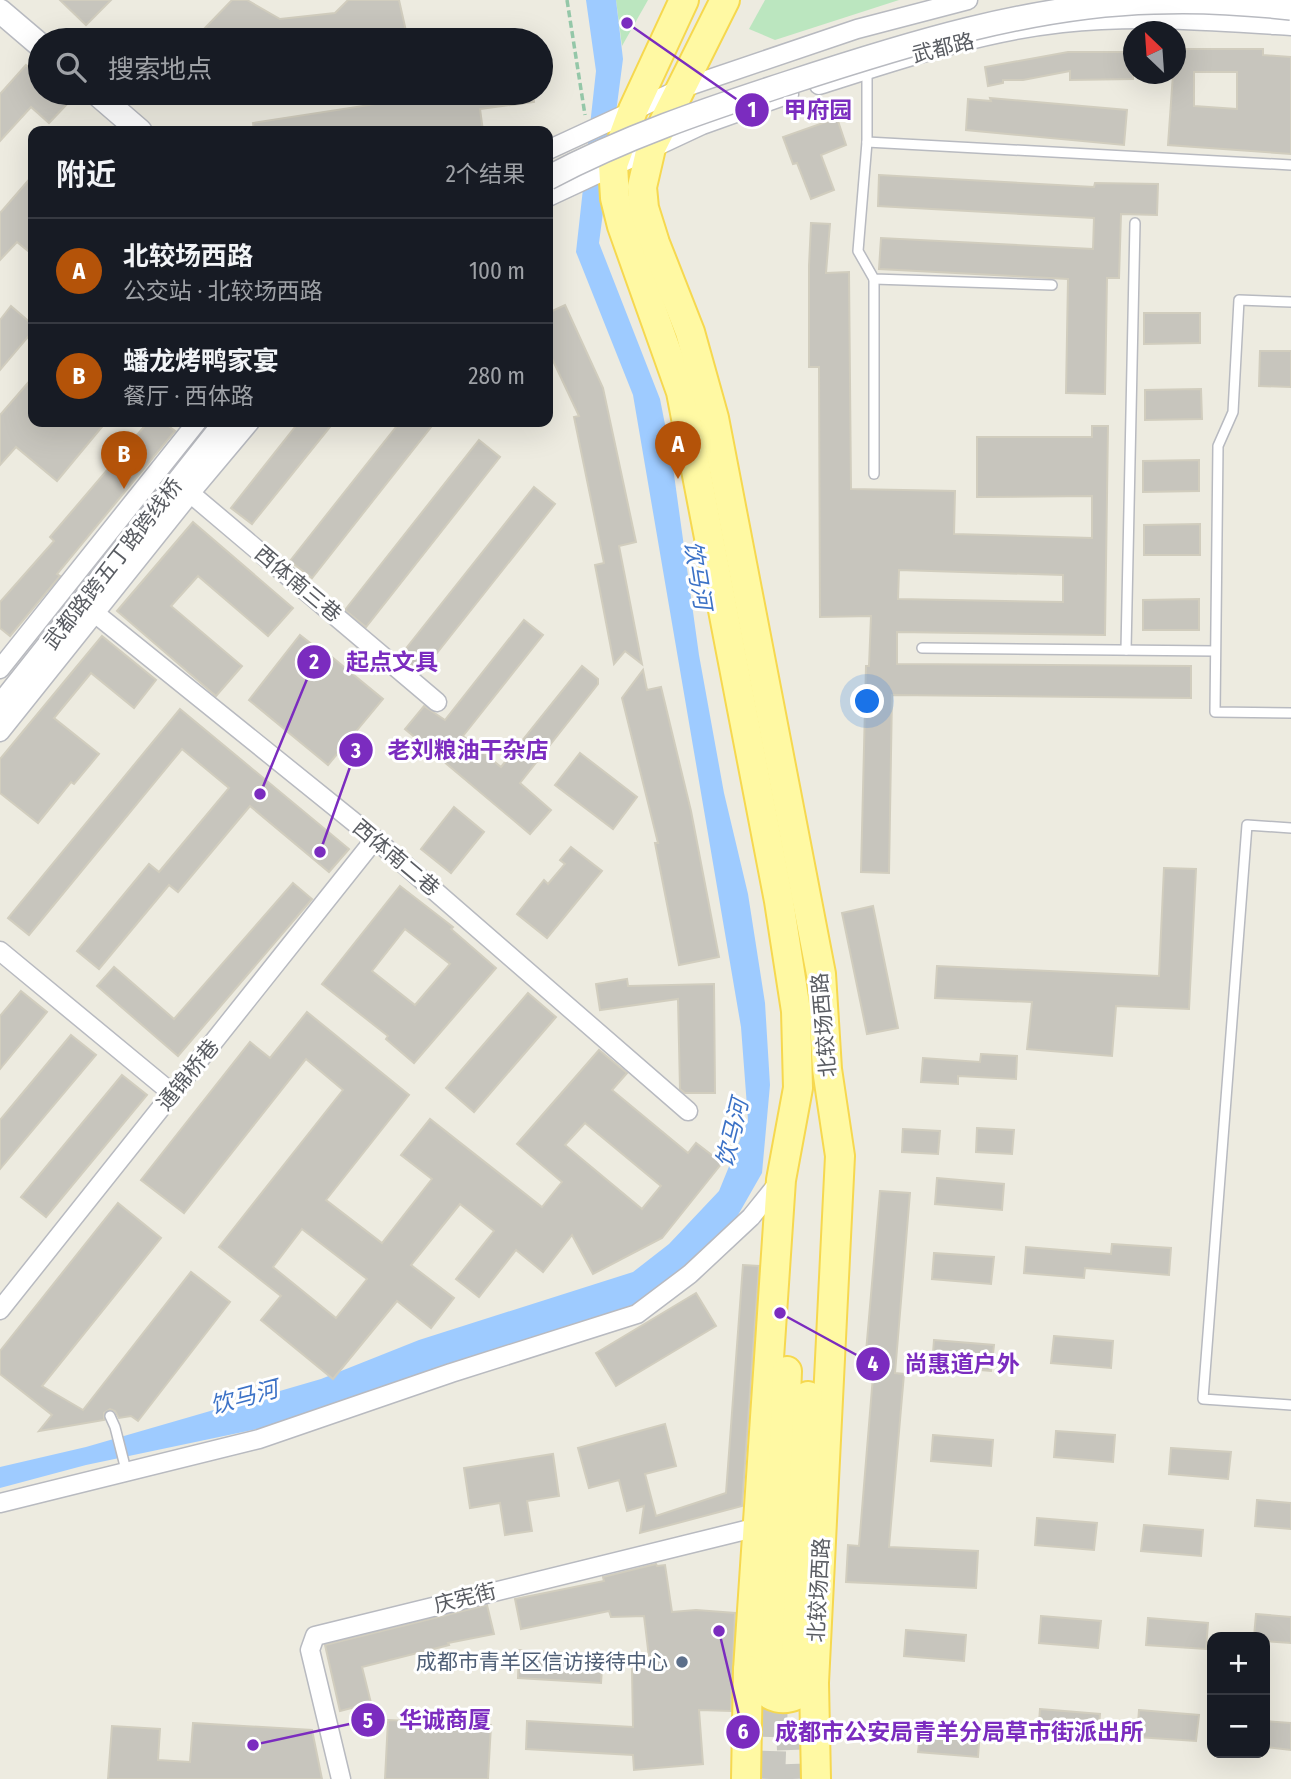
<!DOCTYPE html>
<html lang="zh">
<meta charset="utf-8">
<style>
body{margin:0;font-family:"Fira Sans Condensed","Noto Sans SC",sans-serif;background:#20242c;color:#f1f3f6}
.controls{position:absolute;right:21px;bottom:21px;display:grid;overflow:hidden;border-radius:14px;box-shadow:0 7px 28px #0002}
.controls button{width:63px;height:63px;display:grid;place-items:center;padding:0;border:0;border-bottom:2px solid #363941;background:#171b24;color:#f1f3f6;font:35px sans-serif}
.compass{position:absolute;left:1123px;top:21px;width:63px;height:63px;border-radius:50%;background:#171b24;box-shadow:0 7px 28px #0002;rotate:335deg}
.you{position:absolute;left:868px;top:702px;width:24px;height:24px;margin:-18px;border:5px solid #fff;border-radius:50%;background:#1a73e8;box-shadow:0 0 0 10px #1a73e833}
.badge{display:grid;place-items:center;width:46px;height:46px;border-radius:50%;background:#b45309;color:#fff;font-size:23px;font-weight:700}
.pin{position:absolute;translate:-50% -58px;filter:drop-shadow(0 2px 4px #0008)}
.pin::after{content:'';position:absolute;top:37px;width:24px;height:21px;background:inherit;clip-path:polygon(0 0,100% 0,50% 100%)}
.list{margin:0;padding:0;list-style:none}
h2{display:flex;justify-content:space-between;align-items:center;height:91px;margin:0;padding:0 28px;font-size:30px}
h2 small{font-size:23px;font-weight:400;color:#9ea1a6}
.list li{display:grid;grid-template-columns:46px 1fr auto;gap:21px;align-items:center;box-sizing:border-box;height:105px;padding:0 28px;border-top:2px solid #363941}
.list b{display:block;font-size:26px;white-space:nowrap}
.list p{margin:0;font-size:23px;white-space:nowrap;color:#9ea1a6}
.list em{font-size:23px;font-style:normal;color:#9ea1a6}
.icon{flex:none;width:38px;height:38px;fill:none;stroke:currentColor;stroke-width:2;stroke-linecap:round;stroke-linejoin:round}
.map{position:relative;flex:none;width:1291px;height:1779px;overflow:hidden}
.search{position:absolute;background:#171b24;box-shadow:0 7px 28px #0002;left:28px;top:28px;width:525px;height:77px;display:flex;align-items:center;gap:18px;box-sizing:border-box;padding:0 24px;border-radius:38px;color:#9ea1a6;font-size:26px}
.panel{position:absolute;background:#171b24;box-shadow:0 7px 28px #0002;left:28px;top:126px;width:525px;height:301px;border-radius:14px}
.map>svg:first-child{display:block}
.green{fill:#bbe6bf}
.water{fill:#9ecbff}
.building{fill:#c7c5bd;stroke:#d1cdbe;stroke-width:2;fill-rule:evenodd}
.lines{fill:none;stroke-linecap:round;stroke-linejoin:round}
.primary-tunnel{stroke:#c8c7c0;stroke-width:28;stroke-dasharray:28 14;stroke-linecap:butt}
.service-casing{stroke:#b8bac0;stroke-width:12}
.minor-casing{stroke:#b8bac0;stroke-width:21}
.tertiary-casing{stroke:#b8bac0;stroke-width:26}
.primary-casing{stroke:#f6d84f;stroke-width:32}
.path{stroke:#94c7a8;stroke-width:3.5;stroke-dasharray:7 3.5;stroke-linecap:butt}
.service{stroke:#fff;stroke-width:9}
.minor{stroke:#fff;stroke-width:18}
.tertiary{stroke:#fff;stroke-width:23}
.primary{stroke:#fff9a3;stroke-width:28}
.tertiary-bridge-casing{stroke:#b8bac0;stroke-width:26;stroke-linecap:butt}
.tertiary-bridge{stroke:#fff;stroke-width:23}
.service-dot{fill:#5c6f8a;stroke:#fff;stroke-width:2.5}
.labels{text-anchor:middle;stroke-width:6;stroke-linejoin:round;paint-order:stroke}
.street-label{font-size:21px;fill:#595c62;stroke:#fff}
.service-label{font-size:21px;fill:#4e5e75;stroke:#fff;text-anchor:end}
.water-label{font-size:23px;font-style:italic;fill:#3c72c6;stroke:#fff}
.leader{fill:none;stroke:#7b2cbf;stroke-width:2.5}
.callout-dot{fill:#7b2cbf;stroke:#fff;stroke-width:2.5}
.mark-label{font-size:21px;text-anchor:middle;font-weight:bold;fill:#fff}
.callout-label{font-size:23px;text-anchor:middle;font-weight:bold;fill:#7b2cbf;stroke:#fff;stroke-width:6;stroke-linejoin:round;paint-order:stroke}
</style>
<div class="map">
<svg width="1291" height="1779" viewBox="0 0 1291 1779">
<rect width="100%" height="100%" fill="#edebe0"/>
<g class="green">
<polygon points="616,0 648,0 622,46"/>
<polygon points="765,0 899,0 775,40 749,29"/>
</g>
<polygon class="water" points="586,0 616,0 623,59 599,243 660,399 672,460 699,655 724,793 748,894 765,1003 770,1085 762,1173 730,1229 676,1282 628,1313 304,1419 86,1465 0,1488 0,1467 86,1447 321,1379 419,1340 633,1272 669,1244 719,1191 748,1120 741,1027 633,395 576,252 596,71"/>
<g class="building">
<polygon points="60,0 111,0 86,25"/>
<polygon points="232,0 247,0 280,19 335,13 348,0 399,0 408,40 215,40 204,29"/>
<path d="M1175 49H1263V55L1291 57V154L1168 145 1173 74H1175ZM1194 72H1237V109L1194 106Z"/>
<polygon points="1068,52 1133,52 1133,79 1070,80 1070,71 1023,80 1003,80 1003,83 988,86 985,67"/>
<polygon points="26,65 40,78 40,93 56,93 68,103 49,123 31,107 0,141 0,94"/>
<polygon points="401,93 533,93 534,102 480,109 483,131 254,131 253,123 402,100"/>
<polygon points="990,98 1127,110 1124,145 966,130 968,99 991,101"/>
<polygon points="837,118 846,145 821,155 834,190 811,199 797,163 793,164 783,137"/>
<polygon points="33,175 33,255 17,242 0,260 0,213"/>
<polygon points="879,175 1094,187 1095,183 1158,184 1157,215 1121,214 1119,278 1107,278 1105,394 1066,393 1068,279 879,269 881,238 1093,249 1094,218 878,206"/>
<path d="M811 223 830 224 826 273 849 272 851 489 955 491 954 534 1092 538V496L977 497V437H1092V426H1108L1105 635 897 632V664L1191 666V698L892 695 889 873 861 872 866 666H869L871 616 820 617 819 367H809V266ZM899 570 1063 575V602L898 599Z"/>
<polygon points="565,305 603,388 636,542 619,546 642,664 625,651 614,664 595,565 604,563 574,417 579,416 548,350 548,313"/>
<polygon points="11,306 33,325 33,331 0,370 0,320"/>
<polygon points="1144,313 1200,313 1200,343 1144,344"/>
<polygon points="1260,351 1291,351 1291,387 1259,386"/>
<polygon points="33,377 33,422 106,422 57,481 16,447 0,465 0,415"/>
<polygon points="1201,389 1202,419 1145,420 1145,390"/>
<polygon points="148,422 163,422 175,431 57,574 60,576 10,636 0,628 0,602 54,541 50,537"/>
<polygon points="299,422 334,422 252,524 231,508"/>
<polygon points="400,422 435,422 312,578 290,561"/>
<polygon points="479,440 500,457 366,627 345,610"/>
<polygon points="1199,460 1199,491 1143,492 1143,461"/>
<polygon points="534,487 555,504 421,673 400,656"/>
<polygon points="193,522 293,608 268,636 198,576 171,606 242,666 216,696 117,611"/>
<polygon points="1200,524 1200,555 1144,555 1144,525"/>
<polygon points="1199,599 1199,630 1143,630 1143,600"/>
<polygon points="524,620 543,635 463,736 501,767 582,666 598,679 598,684 520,783 551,810 530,834 405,729 424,706 445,720"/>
<polygon points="300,635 331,659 332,657 383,699 328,765 249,700"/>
<polygon points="102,636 156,680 134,708 91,673 54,718 99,754 74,784 71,782 38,823 0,793 0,759"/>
<polygon points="643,670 647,690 661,687 691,811 719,957 679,965 655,843 658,843 622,698"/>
<polygon points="180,709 349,849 329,872 250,806 178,892 169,885 99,969 77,951 149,864 159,872 229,788 182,749 29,935 8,918"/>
<polygon points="580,753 637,797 613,829 555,785"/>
<polygon points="454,807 484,832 451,873 421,849"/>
<polygon points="571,847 602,871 547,938 517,914 544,880 548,884 565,864 560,860"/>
<polygon points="1164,868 1196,869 1189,1009 1116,1006 1112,1056 1027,1049 1032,1002 935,998 937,966 1159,976"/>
<polygon points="293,883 312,899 178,1056 97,986 114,967 174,1019"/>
<path d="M400 886 453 927 451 929 496 968 414 1063 386 1039 388 1036 322 984ZM405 929 450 964 415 1005 372 971Z"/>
<polygon points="873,906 898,1028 867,1034 842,913"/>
<polygon points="627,979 628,986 714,984 715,1093 685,1093 680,1089 678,999 600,1010 596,984"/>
<polygon points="21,991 47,1012 0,1069 0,1016"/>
<polygon points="528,993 556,1017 474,1112 446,1088"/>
<path d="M307 1012 409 1095 326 1200 382 1243 432 1179 401 1155 430 1119 542 1207 562 1182 517 1144 599 1050 627 1073 612 1090 688 1153 696 1143 722 1163 662 1238 593 1274 572 1235 543 1272 516 1250 479 1297 456 1279 494 1231 460 1204 411 1265 454 1298 431 1328 397 1301 333 1379 261 1320 281 1296 219 1247 343 1090 306 1059 184 1213 141 1180 250 1042 270 1058ZM585 1123 661 1186 642 1209 565 1145ZM302 1229 367 1279 336 1318 273 1267Z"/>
<polygon points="71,1035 96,1055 0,1169 0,1120"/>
<polygon points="981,1054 1017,1056 1016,1079 958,1076 958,1084 921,1082 923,1058 980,1062"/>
<polygon points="122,1075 147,1095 46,1217 21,1197"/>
<polygon points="977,1128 1014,1130 1012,1154 976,1152"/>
<polygon points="903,1129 940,1131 938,1154 902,1152"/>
<polygon points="937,1178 1004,1184 1002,1210 935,1204"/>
<polygon points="880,1191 910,1193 895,1373 904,1374 889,1547 978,1551 976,1588 846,1582 848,1545 859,1546 874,1364 865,1364"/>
<polygon points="118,1203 161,1238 42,1386 83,1410 191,1272 230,1302 138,1421 131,1416 119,1418 115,1411 110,1409 104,1413 104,1420 39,1431 52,1415 0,1374 0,1351"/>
<polygon points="1112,1244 1171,1248 1169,1275 1085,1268 1084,1278 1024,1273 1026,1247 1111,1254"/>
<polygon points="934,1253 994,1257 991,1284 932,1279"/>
<polygon points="743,1265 759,1266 742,1506 640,1533 644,1506 627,1511 619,1480 589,1488 578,1448 665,1424 676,1466 645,1474 656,1516 726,1493"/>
<polygon points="696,1293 716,1326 616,1386 596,1353"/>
<polygon points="1054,1336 1113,1341 1111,1368 1051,1363"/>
<polygon points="934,1340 994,1345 991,1371 932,1366"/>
<polygon points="1056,1431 1115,1435 1113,1462 1054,1457"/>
<polygon points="933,1435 993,1440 991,1466 931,1461"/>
<polygon points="1171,1448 1231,1452 1228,1479 1169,1474"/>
<polygon points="553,1454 559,1496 527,1501 532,1531 505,1535 500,1503 470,1508 464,1468"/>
<polygon points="1257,1500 1291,1503 1291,1529 1255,1526"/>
<polygon points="1037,1518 1097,1523 1094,1550 1035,1545"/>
<polygon points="1144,1525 1203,1530 1201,1556 1141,1551"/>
<polygon points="656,1564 657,1566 665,1565 672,1612 696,1610 735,1613 731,1711 699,1710 703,1764 634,1770 633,1755 526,1749 527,1721 633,1727 632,1669 638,1665 650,1666 644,1616 611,1617 609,1611 521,1629 515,1599 604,1581 603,1577"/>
<polygon points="487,1605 494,1634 448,1643 449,1645 362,1667 371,1703 340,1711 325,1645"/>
<polygon points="1256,1614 1291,1617 1291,1643 1265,1641 1265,1637 1254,1637"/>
<polygon points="1041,1616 1101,1621 1098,1648 1039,1643"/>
<polygon points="1148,1618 1208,1623 1206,1649 1146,1645"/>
<polygon points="906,1630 966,1635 964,1661 904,1656"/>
<polygon points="519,1650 603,1655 601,1683 518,1678"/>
<polygon points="1040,1709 1100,1714 1098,1740 1038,1736"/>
<polygon points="1139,1710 1199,1715 1196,1741 1137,1737"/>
<polygon points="388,1720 491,1725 488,1779 385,1779"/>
<polygon points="1265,1721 1291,1723 1291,1750 1265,1747"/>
<polygon points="193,1723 312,1730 322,1779 108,1779 112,1726 160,1729 158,1760 190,1762"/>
<polygon points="921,1726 980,1730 978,1757 918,1752"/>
</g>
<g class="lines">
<g class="primary-tunnel">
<polyline points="790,1722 792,1779"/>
<polyline points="771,1779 775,1674"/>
</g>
<g class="service-casing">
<g id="service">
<polyline points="867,70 867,142 858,251 874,279 1052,285"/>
<polyline points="867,142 1291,165"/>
<polyline points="874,279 874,474"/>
<polyline points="1291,302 1239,300 1233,412 1218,446 1215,712 1291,713"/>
<polyline points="922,648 1215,651"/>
<polyline points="1126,650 1135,223"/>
<polyline points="1291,828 1247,825 1203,1399 1291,1405"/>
<polyline points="110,1416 115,1427 126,1470"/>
</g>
</g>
<g class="minor-casing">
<g id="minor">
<path d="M819 85C898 60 980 32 1062 23 1139 15 1215 21 1291 26"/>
<polyline points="548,150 680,89 857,29 968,0"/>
<polyline points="548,197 702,125 789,94"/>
<polyline points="190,493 437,702"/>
<polyline points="96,614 375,839 688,1111"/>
<polyline points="0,669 197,422"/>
<polyline points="0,732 198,484 250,422"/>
<polyline points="0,951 173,1094"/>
<polyline points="0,1310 375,839"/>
<polyline points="0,1503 259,1439 451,1373 637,1314 690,1274 751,1217 780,1181"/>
<polyline points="341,1779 310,1650 315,1636 758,1527"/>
</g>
</g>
<g class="tertiary-casing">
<g id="tertiary">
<polyline points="0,11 40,45"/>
<polyline points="96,93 140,131"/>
<polyline points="0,707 226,422"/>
</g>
</g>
<g class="primary-casing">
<g id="primary">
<polyline points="684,0 633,110 613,165 615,198 622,226 681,392 779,901 796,1011 798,1088 781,1180 748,1670 746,1779"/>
<polyline points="725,0 651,148 642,187 644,208 655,243 690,332 714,418 821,974 827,1069 840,1156 814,1683 816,1779"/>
<path d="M748 1670C766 1701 786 1708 814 1683"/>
<polyline points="775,1674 787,1371"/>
<polyline points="795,1677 808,1396"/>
</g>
</g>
<polyline class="path" points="567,0 585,115"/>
<use href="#service" class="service"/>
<use href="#minor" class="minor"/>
<use href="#tertiary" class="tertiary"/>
<use href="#primary" class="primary"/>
<g class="tertiary-bridge-casing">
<path id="tertiary-bridge" d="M548 178C625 137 705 110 788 83 904 45 1031 5 1154 2 1199 0 1246 3 1291 8"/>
</g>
<use href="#tertiary-bridge" class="tertiary-bridge"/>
</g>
<circle class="service-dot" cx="682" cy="1662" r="7"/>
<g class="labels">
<g class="street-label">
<text transform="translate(943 48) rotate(-14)" y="7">武都路</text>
<text transform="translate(113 564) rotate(-52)" y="7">武都路跨五丁路跨线桥</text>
<text transform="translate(298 584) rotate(40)" y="7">西体南三巷</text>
<text transform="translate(396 858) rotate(40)" y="7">西体南二巷</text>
<text transform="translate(824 1025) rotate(-95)" y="7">北较场西路</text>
<text transform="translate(188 1075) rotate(-51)" y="7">通锦桥巷</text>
<text transform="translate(819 1590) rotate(-87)" y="7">北较场西路</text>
<text transform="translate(465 1598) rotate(-14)" y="7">庆宪街</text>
</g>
<g class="service-label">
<text x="668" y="1669">成都市青羊区信访接待中心</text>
</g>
<g class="water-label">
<text transform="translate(698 575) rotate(81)" y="8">饮马河</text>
<text transform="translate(732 1133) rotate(-76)" y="8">饮马河</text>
<text transform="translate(244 1397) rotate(-15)" y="8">饮马河</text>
</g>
</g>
<path class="leader" d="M627 23L752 110M260 794L314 662M320 852L356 750M780 1313L873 1364M253 1745L368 1720M719 1631L743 1732"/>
<g class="callout-dot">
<circle cx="627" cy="23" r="7"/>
<circle cx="260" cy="794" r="7"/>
<circle cx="320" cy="852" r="7"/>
<circle cx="780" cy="1313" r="7"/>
<circle cx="253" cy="1745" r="7"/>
<circle cx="719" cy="1631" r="7"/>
<circle cx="752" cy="110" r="18"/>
<circle cx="314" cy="662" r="18"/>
<circle cx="356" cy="750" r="18"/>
<circle cx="873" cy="1364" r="18"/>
<circle cx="368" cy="1720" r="18"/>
<circle cx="743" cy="1732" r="18"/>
</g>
<g class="mark-label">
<text x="752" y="117">1</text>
<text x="314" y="669">2</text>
<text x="356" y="758">3</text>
<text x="873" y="1371">4</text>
<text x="368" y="1728">5</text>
<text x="743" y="1739">6</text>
</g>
<g class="callout-label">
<text x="818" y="118">甲府园</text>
<text x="392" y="670">起点文具</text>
<text x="468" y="758">老刘粮油干杂店</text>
<text x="962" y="1372">尚惠道户外</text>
<text x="445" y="1728">华诚商厦</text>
<text x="959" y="1740">成都市公安局青羊分局草市街派出所</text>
</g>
</svg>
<div class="controls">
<button>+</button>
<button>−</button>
</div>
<svg class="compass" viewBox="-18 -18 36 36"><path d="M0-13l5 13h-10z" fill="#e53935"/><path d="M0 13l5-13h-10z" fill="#9ea1a6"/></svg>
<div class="you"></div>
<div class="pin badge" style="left:678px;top:479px">A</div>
<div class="pin badge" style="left:124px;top:489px">B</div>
<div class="search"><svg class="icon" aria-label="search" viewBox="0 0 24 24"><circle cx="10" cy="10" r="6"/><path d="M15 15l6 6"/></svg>搜索地点</div>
<section class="panel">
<h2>附近<small>2个结果</small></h2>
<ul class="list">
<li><span class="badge">A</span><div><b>北较场西路</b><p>公交站 · 北较场西路</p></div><em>100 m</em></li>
<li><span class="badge">B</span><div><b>蟠龙烤鸭家宴</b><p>餐厅 · 西体路</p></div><em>280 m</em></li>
</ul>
</section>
</div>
